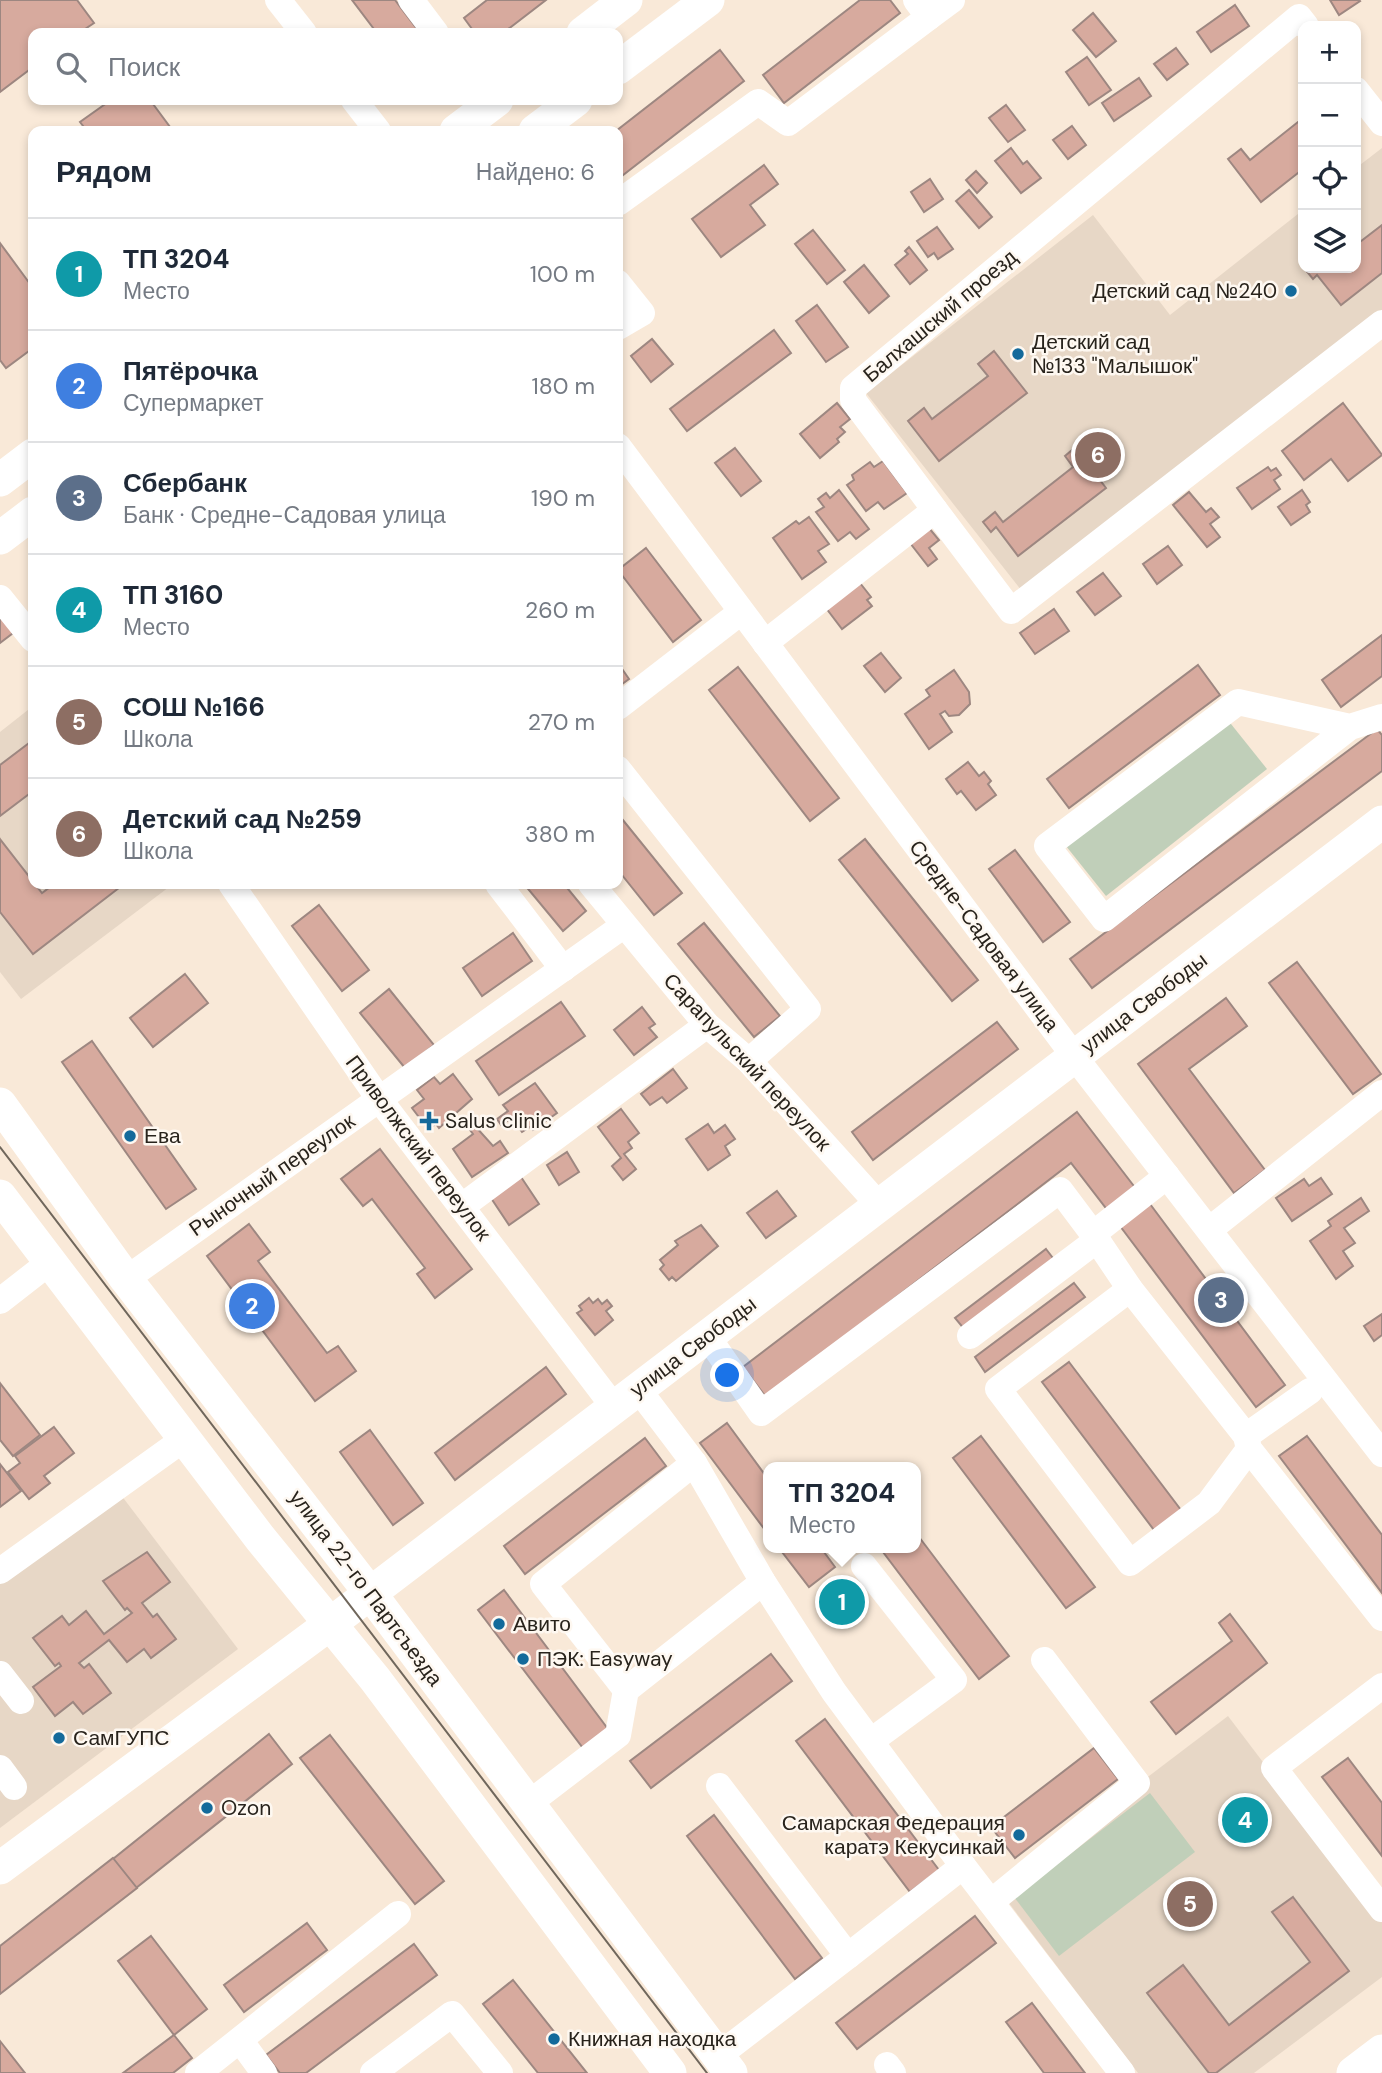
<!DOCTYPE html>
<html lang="ru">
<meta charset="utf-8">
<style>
body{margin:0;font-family:"DM Sans",sans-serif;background:#f6f6f7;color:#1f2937}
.controls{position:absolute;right:21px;top:21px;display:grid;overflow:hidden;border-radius:14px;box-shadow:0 4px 10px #0003}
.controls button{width:63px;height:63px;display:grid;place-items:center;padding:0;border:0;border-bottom:2px solid #e0e1e3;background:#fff;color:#1f2937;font:35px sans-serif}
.you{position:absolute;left:728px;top:1376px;width:24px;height:24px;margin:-18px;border:5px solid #fff;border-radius:50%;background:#1a73e8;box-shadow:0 0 0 10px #1a73e833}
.badge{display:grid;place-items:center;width:46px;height:46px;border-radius:50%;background:#146a9b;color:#fff;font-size:23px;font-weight:700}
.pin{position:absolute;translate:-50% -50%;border:4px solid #fff;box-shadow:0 2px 7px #0006}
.popup{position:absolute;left:763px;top:1462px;width:158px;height:91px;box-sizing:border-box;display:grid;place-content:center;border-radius:14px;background:#fff;filter:drop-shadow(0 2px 5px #0005);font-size:23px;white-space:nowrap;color:#747a83}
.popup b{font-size:26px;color:#1f2937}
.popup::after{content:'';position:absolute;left:50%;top:100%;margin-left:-14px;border:14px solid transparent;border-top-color:#fff}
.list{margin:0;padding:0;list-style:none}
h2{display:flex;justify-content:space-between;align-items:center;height:91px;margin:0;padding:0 28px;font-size:30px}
h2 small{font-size:23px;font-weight:400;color:#747a83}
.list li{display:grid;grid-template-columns:46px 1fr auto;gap:21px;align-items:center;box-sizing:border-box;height:112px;padding:0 28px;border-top:2px solid #e0e1e3}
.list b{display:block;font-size:26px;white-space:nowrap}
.list p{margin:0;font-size:23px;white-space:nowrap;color:#747a83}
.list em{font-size:23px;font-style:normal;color:#747a83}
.icon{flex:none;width:38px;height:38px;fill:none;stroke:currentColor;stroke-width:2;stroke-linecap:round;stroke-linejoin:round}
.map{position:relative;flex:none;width:1382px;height:2073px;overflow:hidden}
.search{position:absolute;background:#fff;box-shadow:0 4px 10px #0003;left:28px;top:28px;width:595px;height:77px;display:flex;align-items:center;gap:18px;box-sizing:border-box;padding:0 24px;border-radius:14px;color:#747a83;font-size:26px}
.panel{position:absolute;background:#fff;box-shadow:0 4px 10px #0003;left:28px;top:126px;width:595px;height:763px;border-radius:14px}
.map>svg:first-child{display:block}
.education{fill:#e7d7c6}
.green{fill:#c0cfb9}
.building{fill:#d7aa9e;stroke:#9d8781;stroke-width:2}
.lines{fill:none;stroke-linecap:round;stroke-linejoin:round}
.minor{stroke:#fff;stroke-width:26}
.major{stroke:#fff;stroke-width:33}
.tram{stroke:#70675c;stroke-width:2}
.poi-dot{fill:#146a9b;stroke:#fef8f1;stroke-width:2.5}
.labels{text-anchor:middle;stroke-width:5;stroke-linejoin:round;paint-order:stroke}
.poi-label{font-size:21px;fill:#28231c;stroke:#fef8f1;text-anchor:start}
.street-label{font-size:21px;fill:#28231c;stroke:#fef8f1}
</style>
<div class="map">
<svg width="1382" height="2073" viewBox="0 0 1382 2073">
<rect width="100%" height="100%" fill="#f9e9d8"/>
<g class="education">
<polygon points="1382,148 1382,315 1025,595 866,393 1093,215 1170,315 1303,210 1303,268 1356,268 1356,168"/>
<polygon points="33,706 33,884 173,884 21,999 0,972 0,732"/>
<polygon points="121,1495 238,1649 0,1828 0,1582"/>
<polygon points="1228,1716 1382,1919 1382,1977 1254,2073 1138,2073 999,1890"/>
</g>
<g class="green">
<polygon points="1227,719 1267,769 1106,896 1066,846"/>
<polygon points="1150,1793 1195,1852 1059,1956 1014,1897"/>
</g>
<g class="building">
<polygon points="0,0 77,0 94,23 79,33 33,33 33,67 0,92"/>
<polygon points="352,0 395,0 420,33 377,33"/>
<polygon points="487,0 546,0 503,33 475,33 464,18"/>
<polygon points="860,0 890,0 900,13 784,103 763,75"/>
<polygon points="1330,0 1359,0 1360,1 1339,15"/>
<polygon points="1235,5 1249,26 1211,52 1197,32"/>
<polygon points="1093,13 1116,41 1096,57 1073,30"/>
<polygon points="1176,48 1188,64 1167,80 1154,64"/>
<polygon points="720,50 744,81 618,179 616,131"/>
<polygon points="1087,57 1111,90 1089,105 1066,72"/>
<polygon points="1139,78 1151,96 1114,121 1102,103"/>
<polygon points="111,100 150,100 173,131 87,131 80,122"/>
<polygon points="1006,105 1025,130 1008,142 989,118"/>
<polygon points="1303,118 1303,169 1261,202 1228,159 1241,149 1250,160"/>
<polygon points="1072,126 1086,145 1068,159 1053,140"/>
<polygon points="1011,148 1023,164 1027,161 1041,178 1021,193 995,161"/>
<polygon points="764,165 778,184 750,205 765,225 721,257 692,219"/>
<polygon points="976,171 987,183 977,193 966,180"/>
<polygon points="930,179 943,199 924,212 911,192"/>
<polygon points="969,190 992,217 979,228 956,201"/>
<polygon points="1382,225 1382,273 1341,305 1317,275 1313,279 1304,268 1356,268 1356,245"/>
<polygon points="937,227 953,249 938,259 934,253 928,257 917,241"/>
<polygon points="813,230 845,270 827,284 795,244"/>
<polygon points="0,243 33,288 33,348 6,368 0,360"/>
<polygon points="909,247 927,270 910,284 895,265 908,254 905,251"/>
<polygon points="864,265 889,296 869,313 844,282"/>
<polygon points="817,305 848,347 826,362 796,321"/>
<polygon points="774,330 791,353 687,431 670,409"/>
<polygon points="652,339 673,364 651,382 631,356"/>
<polygon points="994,351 1027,393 939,461 908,421 924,408 932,419 988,376 978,364"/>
<polygon points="837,403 850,419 840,427 845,432 837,439 839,442 820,458 800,434"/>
<polygon points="1343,403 1382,455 1348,481 1331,459 1304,480 1282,451"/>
<polygon points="1078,445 1087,457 1084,459 1106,488 1018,556 996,527 991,532 983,522 995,512 1003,522 1073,467 1065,456"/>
<polygon points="735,448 761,481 741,496 715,463"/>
<polygon points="883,461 907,493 884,509 878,502 866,511 847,485 854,480 852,475 870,462 874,467"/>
<polygon points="1268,467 1271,471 1276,468 1281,475 1274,480 1280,489 1252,509 1237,488"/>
<polygon points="839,490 869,529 856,539 850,532 838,541 816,512 824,507 818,499 826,493 830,498"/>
<polygon points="1302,490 1310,502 1306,505 1310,512 1291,525 1278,507"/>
<polygon points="1189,492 1206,512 1211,508 1219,517 1210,524 1220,537 1207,547 1173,505"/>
<polygon points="809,517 829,544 818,551 826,562 802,579 773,538 796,521 799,524"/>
<polygon points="929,528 939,540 929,548 937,559 928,566 910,543"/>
<polygon points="1168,546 1182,565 1157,584 1143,564"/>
<polygon points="646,548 701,620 673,642 618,570"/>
<polygon points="1103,573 1121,596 1095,615 1077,592"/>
<polygon points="860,583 871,597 867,600 872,606 842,629 826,608"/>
<polygon points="0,608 17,630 0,643"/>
<polygon points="1054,609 1069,631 1035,654 1020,633"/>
<polygon points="1382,635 1382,676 1341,707 1322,680"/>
<polygon points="881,653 901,678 885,692 864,666"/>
<polygon points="618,663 629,679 618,687"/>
<polygon points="1198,665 1220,695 1069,808 1047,779"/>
<polygon points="738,667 839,798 810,821 709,690"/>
<polygon points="954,670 969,692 970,704 959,715 949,716 945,711 940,714 952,732 929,749 905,714 930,696 926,690"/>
<polygon points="1377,729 1382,735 1382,771 1092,988 1070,959"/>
<polygon points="33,740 33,791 0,816 0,765"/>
<polygon points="968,762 979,776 984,772 991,781 988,784 996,795 976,810 961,791 957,794 946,779"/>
<polygon points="618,814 682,893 654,915 618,870"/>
<polygon points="0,839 42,893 54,884 124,884 33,954 0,912"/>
<polygon points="865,839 978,980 952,1001 839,860"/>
<polygon points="1015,850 1070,922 1043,942 989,869"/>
<polygon points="524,884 564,884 586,911 563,931"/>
<polygon points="319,905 369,970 342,991 292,926"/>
<polygon points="704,923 780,1016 754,1037 678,944"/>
<polygon points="513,933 532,961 482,996 463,968"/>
<polygon points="1297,962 1381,1074 1353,1094 1269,983"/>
<polygon points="185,974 208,1003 153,1047 130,1018"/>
<polygon points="389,989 434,1045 405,1068 360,1013"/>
<polygon points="1226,998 1247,1026 1189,1069 1265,1170 1234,1193 1138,1064"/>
<polygon points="561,1002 585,1036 499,1095 476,1061"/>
<polygon points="642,1007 655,1024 649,1028 657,1037 634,1055 614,1030"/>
<polygon points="997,1022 1018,1049 873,1160 852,1132"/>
<polygon points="92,1041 196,1189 166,1209 62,1062"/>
<polygon points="673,1069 687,1088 667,1103 662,1097 650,1105 641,1094"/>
<polygon points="453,1074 472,1099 439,1128 436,1124 428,1129 412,1108 424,1099 417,1090 434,1077 440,1084"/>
<polygon points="535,1083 557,1113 533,1130 530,1127 522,1132 512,1118 501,1125 497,1119 508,1111 503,1105"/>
<polygon points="621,1109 639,1133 628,1142 632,1148 624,1154 636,1169 623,1180 612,1166 621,1158 598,1127"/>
<polygon points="1077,1112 1140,1194 1112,1216 1071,1163 766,1397 743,1367"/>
<polygon points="708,1124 714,1133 725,1125 735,1139 725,1146 730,1155 708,1170 686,1139"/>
<polygon points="475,1126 493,1146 500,1141 508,1153 472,1177 453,1149 473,1134 470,1130"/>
<polygon points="380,1149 472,1269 435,1298 417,1274 425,1268 372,1199 363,1206 341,1179"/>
<polygon points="567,1152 579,1172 559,1185 547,1165"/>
<polygon points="519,1174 539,1204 509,1225 489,1195"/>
<polygon points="1321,1178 1332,1194 1292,1221 1276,1198 1304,1179 1309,1186"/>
<polygon points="777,1191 796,1216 766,1238 747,1213"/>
<polygon points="1361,1198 1369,1211 1344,1228 1355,1243 1343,1251 1353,1266 1336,1279 1310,1241 1331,1226 1328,1221"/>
<polygon points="1150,1204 1285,1385 1256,1407 1120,1226"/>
<polygon points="249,1224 270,1252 258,1261 327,1353 338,1346 356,1371 315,1401 207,1256"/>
<polygon points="701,1225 718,1246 676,1281 672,1277 669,1280 660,1269 664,1265 660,1260 678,1245 675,1241"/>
<polygon points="1046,1249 1056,1262 970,1336 955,1318"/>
<polygon points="1074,1283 1085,1297 985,1372 975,1357"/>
<polygon points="589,1298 593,1303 598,1299 602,1304 607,1300 612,1306 606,1311 613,1320 595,1335 577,1313 582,1310 579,1306"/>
<polygon points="1382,1314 1382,1335 1374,1341 1364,1326"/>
<polygon points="1069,1362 1184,1514 1157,1534 1042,1382"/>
<polygon points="546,1367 566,1394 455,1480 435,1453"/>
<polygon points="0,1383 40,1435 13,1456 0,1440"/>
<polygon points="727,1423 768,1479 768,1534 700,1443"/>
<polygon points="54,1427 74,1453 44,1476 50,1483 29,1499 8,1472 20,1463 15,1456"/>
<polygon points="370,1430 423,1503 393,1525 340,1452"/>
<polygon points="981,1436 1095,1587 1066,1608 953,1458"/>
<polygon points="1307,1436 1382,1535 1382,1593 1279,1456"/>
<polygon points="645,1438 666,1466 525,1574 504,1546"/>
<polygon points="0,1464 21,1491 0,1507"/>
<polygon points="916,1533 1009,1656 979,1679 880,1548 916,1548"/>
<polygon points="779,1548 821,1548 835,1567 809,1587"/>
<polygon points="147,1552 170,1582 142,1603 153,1617 157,1614 176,1639 151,1658 144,1649 127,1662 109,1640 79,1663 84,1668 89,1664 111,1693 83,1714 73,1702 55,1716 33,1687 61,1666 59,1663 55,1666 33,1638 62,1616 69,1625 86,1611 104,1634 132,1613 127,1608 125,1610 103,1581"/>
<polygon points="841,1586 856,1606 842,1617 827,1597"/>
<polygon points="504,1590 611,1733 586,1752 478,1610"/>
<polygon points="1230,1614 1267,1663 1176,1734 1151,1702 1232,1641 1219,1623"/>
<polygon points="771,1654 792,1681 651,1788 630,1761"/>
<polygon points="825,1719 939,1870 910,1892 796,1741"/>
<polygon points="269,1734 292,1764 136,1888 113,1859"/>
<polygon points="330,1735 444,1881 415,1904 300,1758"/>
<polygon points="1094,1748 1118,1779 1015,1858 991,1827"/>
<polygon points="1348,1758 1382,1803 1382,1856 1322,1777"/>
<polygon points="1242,1802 1262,1828 1248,1839 1228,1813"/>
<polygon points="714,1815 822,1958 795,1979 687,1836"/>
<polygon points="113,1858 137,1888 0,1994 0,1946"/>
<polygon points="1293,1897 1349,1971 1216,2073 1209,2073 1147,1993 1183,1965 1229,2025 1310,1962 1272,1912"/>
<polygon points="975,1916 996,1943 857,2049 836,2023"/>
<polygon points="307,1923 327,1950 244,2012 224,1985"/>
<polygon points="151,1936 207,2009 174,2035 118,1961"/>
<polygon points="414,1944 437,1975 306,2073 280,2073 266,2055"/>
<polygon points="513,1980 587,2073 538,2073 483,2004"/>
<polygon points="1032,2003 1085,2073 1044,2073 1006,2022"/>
<polygon points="174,2035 192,2058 173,2073 123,2073"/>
<polygon points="0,2041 25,2073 0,2073"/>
</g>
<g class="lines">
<g class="minor">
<polyline points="278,0 304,33"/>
<polyline points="411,0 436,33"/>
<polyline points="929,17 952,0"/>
<polyline points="1356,90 1382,123"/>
<polyline points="354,100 378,131"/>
<polyline points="618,203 758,102 788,123 929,17 916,0"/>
<polyline points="618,283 642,313 618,327"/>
<polyline points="618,446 1074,1056 1382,1454"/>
<polyline points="935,510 1011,611 1382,323"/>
<polyline points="0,598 33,639"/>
<polyline points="765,643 935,510 853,400 853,388 1299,17 1306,26"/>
<polyline points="618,707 741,612"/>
<polyline points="1350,727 1104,919 1047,846 1238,702 1350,727 1382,717"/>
<polyline points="618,769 808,1009 749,1061"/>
<polyline points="231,884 379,1099 614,1407"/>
<polyline points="498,884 563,969"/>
<polyline points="591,884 707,1025 749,1061 879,1205"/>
<polyline points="461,1207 707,1025"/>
<polyline points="1209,1230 1382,1093"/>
<polyline points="1093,1234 1130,1289 1246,1436 1249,1449 1382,1618"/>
<polyline points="126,1279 623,926"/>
<polyline points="1130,1289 998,1389 1130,1563 1209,1503 1249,1449"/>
<polyline points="0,1301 50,1262"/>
<polyline points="707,1336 761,1413 1060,1190 1093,1234 1167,1176"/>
<polyline points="970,1336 1097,1240"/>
<polyline points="638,1389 694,1463 763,1582 834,1692 963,1866 848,1956"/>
<polyline points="1246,1436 1310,1391"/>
<polyline points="864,1566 954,1680 871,1741"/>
<polyline points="0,1571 184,1439"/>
<polyline points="0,1674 21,1701"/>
<polyline points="1382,1686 1274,1768 1382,1909"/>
<polyline points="626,1690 543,1584 694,1463"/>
<polyline points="0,1768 14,1787"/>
<polyline points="528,1804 618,1735 626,1690 763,1582"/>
<polyline points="963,1866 1122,2073"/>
<polyline points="991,1902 1137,1783 1044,1660"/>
<polyline points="240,2040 264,2073"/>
<polyline points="718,2056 848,1956 719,1786"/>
<polyline points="887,2065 893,2073"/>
<polyline points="198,2073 398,1914"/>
<polyline points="373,2073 452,2014 500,2073"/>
</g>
<g class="major">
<polyline points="583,33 626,0"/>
<polyline points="618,68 708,0"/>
<polyline points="456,131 497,100"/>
<polyline points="535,131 576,100"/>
<polyline points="0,480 33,455"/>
<polyline points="0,538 33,513"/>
<polyline points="0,1104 126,1279 370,1593 731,2073"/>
<polyline points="0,1196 260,1538 375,1679 670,2073"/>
<polyline points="0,1868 330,1624 1382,822"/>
<polyline points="1353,2073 1382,2051"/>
</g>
<polyline class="tram" points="0,1147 707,2073"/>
</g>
<g class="poi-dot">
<circle cx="1291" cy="291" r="7"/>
<circle cx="1018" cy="354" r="7"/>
<path d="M425.5 1110.5h7v7h7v7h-7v7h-7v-7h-7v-7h7z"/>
<circle cx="130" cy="1136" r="7"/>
<circle cx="499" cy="1624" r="7"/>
<circle cx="523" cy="1659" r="7"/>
<circle cx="59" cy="1738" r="7"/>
<circle cx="207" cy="1808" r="7"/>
<circle cx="1019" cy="1835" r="7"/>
<circle cx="554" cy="2039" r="7"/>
</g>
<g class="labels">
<g class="poi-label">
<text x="1277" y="298" text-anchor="end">Детский сад №240</text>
<text x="1032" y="349">Детский сад<tspan x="1032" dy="24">№133 "Малышок"</tspan></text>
<text x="445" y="1128">Salus clinic</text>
<text x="144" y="1143">Ева</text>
<text x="513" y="1631">Авито</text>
<text x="537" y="1666">ПЭК: Easyway</text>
<text x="73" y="1745">СамГУПС</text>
<text x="221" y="1815">Ozon</text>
<text x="1005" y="1830" text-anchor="end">Самарская Федерация<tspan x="1005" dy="24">каратэ Кекусинкай</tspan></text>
<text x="568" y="2046">Книжная находка</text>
</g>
<g class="street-label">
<text transform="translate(940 316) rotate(-40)" y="7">Балхашский проезд</text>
<text transform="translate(984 936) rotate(53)" y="7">Средне-Садовая улица</text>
<text transform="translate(1144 1003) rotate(-37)" y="7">улица Свободы</text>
<text transform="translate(747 1062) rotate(47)" y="7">Сарапульский переулок</text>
<text transform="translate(418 1148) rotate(53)" y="7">Приволжский переулок</text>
<text transform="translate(272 1175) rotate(-35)" y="7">Рыночный переулок</text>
<text transform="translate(693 1347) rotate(-37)" y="7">улица Свободы</text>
<text transform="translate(366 1588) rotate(53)" y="7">улица 22-го Партсъезда</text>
</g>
</g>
</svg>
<div class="controls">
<button>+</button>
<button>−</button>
<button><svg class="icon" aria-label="locate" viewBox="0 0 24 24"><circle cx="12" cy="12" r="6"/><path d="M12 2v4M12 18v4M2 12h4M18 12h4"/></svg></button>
<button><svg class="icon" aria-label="layers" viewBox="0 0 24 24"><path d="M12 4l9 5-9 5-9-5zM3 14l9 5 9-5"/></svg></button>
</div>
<div class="you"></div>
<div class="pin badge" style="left:842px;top:1602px;background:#0f9aa8">1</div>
<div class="popup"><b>ТП 3204</b>Место</div>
<div class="pin badge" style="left:252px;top:1306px;background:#3f7fe0">2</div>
<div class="pin badge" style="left:1221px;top:1300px;background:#5c6f8a">3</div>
<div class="pin badge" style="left:1245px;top:1820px;background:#0f9aa8">4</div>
<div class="pin badge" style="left:1190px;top:1904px;background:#8d6e63">5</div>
<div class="pin badge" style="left:1098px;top:455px;background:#8d6e63">6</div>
<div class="search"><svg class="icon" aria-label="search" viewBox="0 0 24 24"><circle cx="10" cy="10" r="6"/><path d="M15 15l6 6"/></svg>Поиск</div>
<section class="panel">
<h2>Рядом<small>Найдено: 6</small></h2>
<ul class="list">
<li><span class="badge" style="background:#0f9aa8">1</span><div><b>ТП 3204</b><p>Место</p></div><em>100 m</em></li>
<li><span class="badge" style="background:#3f7fe0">2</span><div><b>Пятёрочка</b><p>Супермаркет</p></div><em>180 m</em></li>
<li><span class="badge" style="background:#5c6f8a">3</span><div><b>Сбербанк</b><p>Банк · Средне-Садовая улица</p></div><em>190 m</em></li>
<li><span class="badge" style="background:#0f9aa8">4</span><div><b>ТП 3160</b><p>Место</p></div><em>260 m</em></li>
<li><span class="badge" style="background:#8d6e63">5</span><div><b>СОШ №166</b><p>Школа</p></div><em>270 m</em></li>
<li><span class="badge" style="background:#8d6e63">6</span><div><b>Детский сад №259</b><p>Школа</p></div><em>380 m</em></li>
</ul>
</section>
</div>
